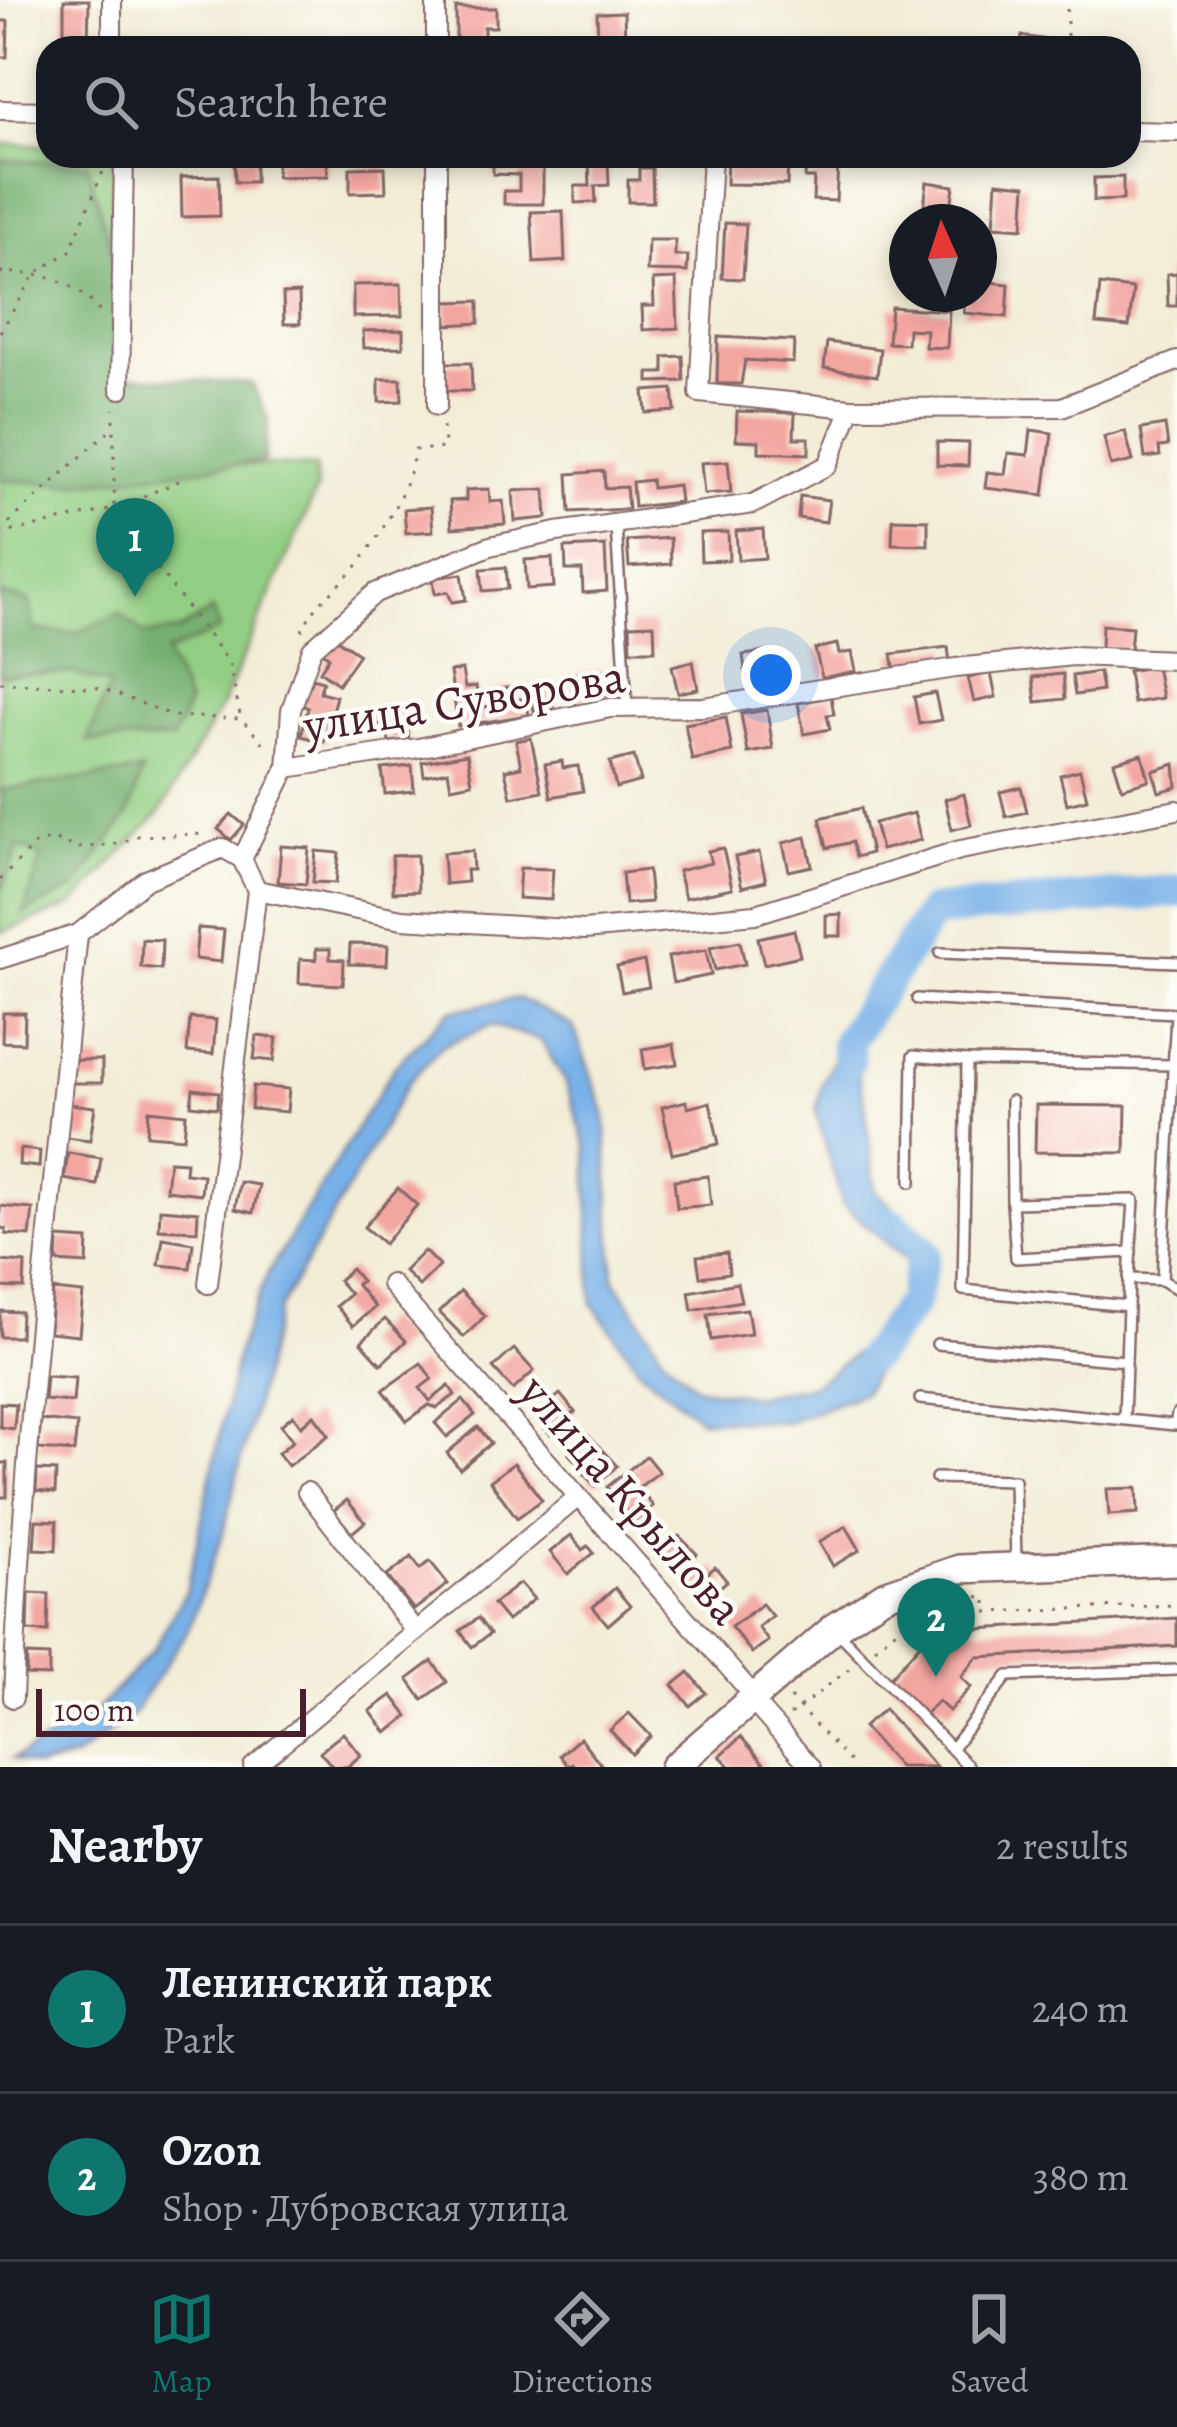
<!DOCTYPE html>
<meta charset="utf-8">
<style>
body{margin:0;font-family:Alegreya,serif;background:#242831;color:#f1f3f6}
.compass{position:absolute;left:889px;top:204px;width:108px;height:108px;border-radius:50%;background:#171b24;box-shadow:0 6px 18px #0003;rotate:357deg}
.scale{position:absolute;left:36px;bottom:30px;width:270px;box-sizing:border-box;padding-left:12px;border:6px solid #4a1f2b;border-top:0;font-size:33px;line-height:42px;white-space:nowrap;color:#4a1f2b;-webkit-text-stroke:9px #fdfcf7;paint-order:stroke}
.you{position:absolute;left:771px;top:675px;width:42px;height:42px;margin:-30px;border:9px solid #fff;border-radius:50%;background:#1a73e8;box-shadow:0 0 0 18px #1a73e833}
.badge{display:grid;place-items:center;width:78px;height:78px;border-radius:50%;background:#0f766e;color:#fff;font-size:39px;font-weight:700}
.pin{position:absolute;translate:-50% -99px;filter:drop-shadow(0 3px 6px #0008)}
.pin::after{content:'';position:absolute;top:63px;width:42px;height:36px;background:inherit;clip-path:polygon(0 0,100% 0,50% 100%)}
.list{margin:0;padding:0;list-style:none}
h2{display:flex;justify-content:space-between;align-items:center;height:156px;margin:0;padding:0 48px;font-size:51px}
h2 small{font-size:39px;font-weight:400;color:#9ea1a6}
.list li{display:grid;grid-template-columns:78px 1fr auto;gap:36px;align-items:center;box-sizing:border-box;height:168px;padding:0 48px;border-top:3px solid #363941}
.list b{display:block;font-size:45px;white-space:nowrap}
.list p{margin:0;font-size:39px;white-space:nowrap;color:#9ea1a6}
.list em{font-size:39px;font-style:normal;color:#9ea1a6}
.icon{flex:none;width:66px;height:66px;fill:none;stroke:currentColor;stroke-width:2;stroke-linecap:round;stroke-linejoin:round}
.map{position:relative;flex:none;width:1177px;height:1767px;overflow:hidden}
.search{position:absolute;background:#171b24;box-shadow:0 6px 18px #0003;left:36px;right:36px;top:36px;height:132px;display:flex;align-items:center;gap:30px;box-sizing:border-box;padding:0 42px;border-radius:36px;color:#9ea1a6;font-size:45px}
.sheet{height:492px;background:#171b24}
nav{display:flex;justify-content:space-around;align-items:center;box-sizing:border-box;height:168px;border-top:3px solid #363941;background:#171b24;font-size:33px;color:#9ea1a6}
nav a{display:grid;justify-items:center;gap:6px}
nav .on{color:#0f766e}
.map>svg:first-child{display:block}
.green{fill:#91cd82;stroke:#6e7656;stroke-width:3}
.forest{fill:#74b070;stroke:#5f684e;stroke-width:3}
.water{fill:#78b1e8;stroke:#61688a;stroke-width:3}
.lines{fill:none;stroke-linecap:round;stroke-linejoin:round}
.river{stroke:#78b1e8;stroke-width:33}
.building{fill:#f3a5a0}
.lane-casing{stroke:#856767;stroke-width:14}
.street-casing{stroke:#856767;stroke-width:22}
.secondary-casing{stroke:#856767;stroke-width:32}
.path{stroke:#856767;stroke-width:3;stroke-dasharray:3 9;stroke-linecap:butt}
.lane{stroke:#fff;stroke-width:9}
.street{stroke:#fff;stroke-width:18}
.secondary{stroke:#fff;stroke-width:27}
.labels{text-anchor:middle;stroke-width:9;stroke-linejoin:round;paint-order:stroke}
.street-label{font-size:48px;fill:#4a1f2b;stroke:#fdfcf7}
</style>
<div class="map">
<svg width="1177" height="1767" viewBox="0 0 1177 1767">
<rect width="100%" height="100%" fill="#fdfcf7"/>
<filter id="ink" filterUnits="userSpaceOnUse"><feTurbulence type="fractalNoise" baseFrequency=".00833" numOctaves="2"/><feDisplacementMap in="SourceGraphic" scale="24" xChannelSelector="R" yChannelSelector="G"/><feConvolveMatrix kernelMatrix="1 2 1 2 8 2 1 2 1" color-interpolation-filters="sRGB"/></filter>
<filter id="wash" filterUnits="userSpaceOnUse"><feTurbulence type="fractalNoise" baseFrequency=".004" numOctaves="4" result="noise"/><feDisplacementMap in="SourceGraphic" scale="48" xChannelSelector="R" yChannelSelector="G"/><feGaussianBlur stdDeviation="2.7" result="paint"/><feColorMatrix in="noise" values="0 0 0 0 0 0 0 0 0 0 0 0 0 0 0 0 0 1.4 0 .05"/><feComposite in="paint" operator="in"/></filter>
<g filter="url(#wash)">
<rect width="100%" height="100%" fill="#f3edd7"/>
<polygon class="green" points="0,144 48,145 48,156 113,156 105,460 315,467 317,489 222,705 161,811 72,906 0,933"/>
<g class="forest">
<polygon points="0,160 87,164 127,306 125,376 252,384 269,421 264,461 69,484 0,480"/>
<polygon points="0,594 29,601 34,630 75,634 120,613 144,635 179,631 213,610 219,630 166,653 188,704 172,740 87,741 110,685 73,673 0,675"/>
<polygon points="142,771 128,815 75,888 23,914 42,857 19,846 0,894 0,790"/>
</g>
<g class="water">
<polygon points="518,998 573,1026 605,1113 614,1278 664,1357 698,1388 755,1396 813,1385 902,1318 864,1392 787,1422 700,1419 640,1370 592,1303 587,1148 566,1083 541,1040 491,1025 442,1046 408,1083 278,1311 222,1537 188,1630 132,1716 76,1757 36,1767 13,1759 92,1715 154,1649 187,1589 238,1350 267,1275 395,1066 450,1011"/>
<polygon points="852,1019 870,1028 855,1061 865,1103 875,1191 928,1240 916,1269 842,1204 816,1111 821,1087"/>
</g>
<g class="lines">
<g class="river">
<polyline points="849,1060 847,1042 932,912 1177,891"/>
<polyline points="871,1357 913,1302 924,1252 891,1223"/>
</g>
</g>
<g id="blocks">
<g class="building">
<polygon points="64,0 89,0 88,48 64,48"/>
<polygon points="456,8 496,8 496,27 484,27 484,48 456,48"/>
<polygon points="624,12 625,43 598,44 597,13"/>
<polygon points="0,21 8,21 7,57 0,57"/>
<polygon points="1022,36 1049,40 1048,48 1020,48"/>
<polygon points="234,156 255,156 255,182 235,182"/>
<polygon points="327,158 328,176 277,177 276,159"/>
<polygon points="727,160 788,161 787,185 726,184"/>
<polygon points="806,161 838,164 836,201 813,200 814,178 805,178"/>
<polygon points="589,162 608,162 609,185 595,186 596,202 575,203 575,186 590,186"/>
<polygon points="493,163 543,163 543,204 504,204 504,191 519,191 519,175 493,174"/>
<polygon points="385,167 386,192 350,193 350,168"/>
<polygon points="639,168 652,168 653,202 628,202 628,180 639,180"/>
<polygon points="219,176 220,216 182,217 181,177"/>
<polygon points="1123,177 1123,200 1094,201 1094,178"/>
<polygon points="927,182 954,186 949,222 922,222"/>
<polygon points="997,182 1026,185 1023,228 994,226"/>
<polygon points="563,211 565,261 534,263 531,212"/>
<polygon points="725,223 746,224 743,279 722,278"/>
<polygon points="648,240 675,240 675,256 688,256 687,272 647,271"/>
<polygon points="1177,273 1177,306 1168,306 1167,274"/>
<polygon points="676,279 678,328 643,330 642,306 654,306 653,280"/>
<polygon points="979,281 1009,284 1007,317 964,313 965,294 979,294"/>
<polygon points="401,284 402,316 353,317 353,285"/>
<polygon points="1100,285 1133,289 1129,327 1096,324"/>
<polygon points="299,293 300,324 284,324 283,294"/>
<polygon points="479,301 479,323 447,325 446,302"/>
<polygon points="891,307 949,311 947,348 925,347 926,330 908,329 907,344 888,343"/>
<polygon points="403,330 403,347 364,348 363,331"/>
<polygon points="718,337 794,341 793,363 745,360 741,384 717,384"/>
<polygon points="827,342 880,349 877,376 824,368"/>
<polygon points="683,356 684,381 649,382 649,373 664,373 664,357"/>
<polygon points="446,363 471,363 472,391 447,391"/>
<polygon points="379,379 401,379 402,401 379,402"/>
<polygon points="673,389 675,411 646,413 644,391"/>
<polygon points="737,411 795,413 794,438 809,438 809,454 759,452 759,441 736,440"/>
<polygon points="1165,425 1168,446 1159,447 1160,456 1145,458 1141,429"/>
<polygon points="1031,430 1052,433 1044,495 985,488 987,472 1005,474 1008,453 1028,455"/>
<polygon points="1125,431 1133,461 1111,466 1104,437"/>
<polygon points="937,442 969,443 968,466 937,465"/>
<polygon points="728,461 731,492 704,494 701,463"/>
<polygon points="604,471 605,488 626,487 628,509 570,512 568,474"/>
<polygon points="651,480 652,488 678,485 680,502 634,507 632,482"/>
<polygon points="489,489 490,502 503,501 505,524 452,528 450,501 466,500 466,490"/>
<polygon points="545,489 547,518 515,521 513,491"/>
<polygon points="800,496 829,500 826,522 798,518"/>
<polygon points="431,507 433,531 406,533 404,509"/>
<polygon points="893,519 928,520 928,545 892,544"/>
<polygon points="763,529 765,558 738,560 736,531"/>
<polygon points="728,532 729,560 701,561 700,533"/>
<polygon points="670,538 671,564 629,567 627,541"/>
<polygon points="605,546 607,591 583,593 582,570 566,570 565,548"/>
<polygon points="552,558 554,587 527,589 525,560"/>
<polygon points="506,567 508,589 483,591 481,569"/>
<polygon points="462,574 466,600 452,602 448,592 435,594 433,578"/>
<polygon points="654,624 655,650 631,650 630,625"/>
<polygon points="1102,625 1132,627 1130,650 1101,648"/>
<polygon points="334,637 359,654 338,684 320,671 329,657 323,652"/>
<polygon points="837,644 839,654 852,652 856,671 822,678 815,649"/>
<polygon points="948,647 950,663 895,671 892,654"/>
<polygon points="766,652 770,682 747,685 743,655"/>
<polygon points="693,661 698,689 678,693 672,666"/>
<polygon points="1156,666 1162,698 1133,703 1128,671"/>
<polygon points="613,669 616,693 596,696 597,703 576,706 571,675"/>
<polygon points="462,670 465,688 476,686 479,708 496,705 494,690 510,687 512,701 526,698 529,715 458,726 450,672"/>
<polygon points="1099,672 1102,691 1075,695 1072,676"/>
<polygon points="991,673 996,697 974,702 968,678"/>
<polygon points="1063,674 1065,699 1036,702 1033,677"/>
<polygon points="308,677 323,681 320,692 336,696 324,742 301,736 308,708 301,704"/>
<polygon points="549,682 554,707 534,711 529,686"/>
<polygon points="935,693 941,720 919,724 914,697"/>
<polygon points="831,697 834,714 827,715 830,729 804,734 798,703"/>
<polygon points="406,709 409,740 389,742 387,724 367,726 365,713"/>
<polygon points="767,710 773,749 748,753 741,714"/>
<polygon points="726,717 732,752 692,760 685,724"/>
<polygon points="531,738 542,791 511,797 505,770 521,767 516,741"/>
<polygon points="467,754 472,783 451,787 448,771 424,776 422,762"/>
<polygon points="1142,754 1149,780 1122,788 1114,762"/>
<polygon points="634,756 641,781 616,788 610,762"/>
<polygon points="562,761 563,768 578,766 583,791 551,797 545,764"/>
<polygon points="1175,764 1177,787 1159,792 1153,771"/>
<polygon points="412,766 414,791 385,794 382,769"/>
<polygon points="1080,770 1087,799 1067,804 1060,775"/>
<polygon points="1021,787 1027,812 1006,817 1000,792"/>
<polygon points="964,794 971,825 952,830 945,799"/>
<polygon points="861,808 871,853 856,857 852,842 827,848 820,818"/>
<polygon points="914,813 921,840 881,850 874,823"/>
<polygon points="231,814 244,825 231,840 218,829"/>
<polygon points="806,837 812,866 789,871 783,843"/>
<polygon points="281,846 309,848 306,884 278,882"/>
<polygon points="723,848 732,888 685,898 678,871 711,863 708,851"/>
<polygon points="316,851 339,853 336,883 313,882"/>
<polygon points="472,851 473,870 466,870 467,882 445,884 443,853"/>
<polygon points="759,852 766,881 742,887 735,857"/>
<polygon points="417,855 418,891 393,892 392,856"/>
<polygon points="520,868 553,869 551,900 518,898"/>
<polygon points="648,870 651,902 625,904 622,873"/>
<polygon points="841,914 841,936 826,936 826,915"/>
<polygon points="198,928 224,930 221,962 195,959"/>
<polygon points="794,930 800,956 764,964 758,938"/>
<polygon points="142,939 162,940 161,969 141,967"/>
<polygon points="740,941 745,964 715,970 710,947"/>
<polygon points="350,944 388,945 387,965 349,964"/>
<polygon points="316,949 330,949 330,959 344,960 343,985 299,983 300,959 316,960"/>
<polygon points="706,950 711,975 673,983 668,957"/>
<polygon points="644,961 649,987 622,992 617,967"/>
<polygon points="3,1013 25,1013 24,1043 2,1042"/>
<polygon points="190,1018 216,1020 213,1054 187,1052"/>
<polygon points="257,1036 277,1038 274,1061 254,1059"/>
<polygon points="674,1044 677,1064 645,1069 642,1049"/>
<polygon points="74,1060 102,1060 102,1083 73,1083"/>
<polygon points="253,1086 289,1089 287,1112 251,1109"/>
<polygon points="193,1089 219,1092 217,1108 191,1105"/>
<polygon points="686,1101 688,1108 710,1102 719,1144 672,1154 662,1107"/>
<polygon points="70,1104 95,1107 90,1140 65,1137"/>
<polygon points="1036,1105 1126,1106 1125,1153 1035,1152"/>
<polygon points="149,1110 186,1114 184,1138 147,1135"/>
<polygon points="20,1149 40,1151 39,1167 19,1165"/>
<polygon points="68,1153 101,1158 97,1185 64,1179"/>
<polygon points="169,1161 186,1162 185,1173 203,1175 201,1194 166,1190"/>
<polygon points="708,1176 711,1205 677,1208 674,1180"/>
<polygon points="240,1182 259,1185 253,1213 235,1209"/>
<polygon points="398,1188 417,1205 384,1244 364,1227"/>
<polygon points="0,1206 33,1209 30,1236 6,1234 6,1229 0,1228"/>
<polygon points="160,1209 198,1212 197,1231 159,1229"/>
<polygon points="58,1238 88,1240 87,1264 57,1262"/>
<polygon points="163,1238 193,1243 190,1268 159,1265"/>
<polygon points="424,1251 439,1266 419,1286 404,1271"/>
<polygon points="727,1253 729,1273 700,1277 697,1256"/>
<polygon points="0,1261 25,1263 24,1288 0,1287"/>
<polygon points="351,1269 361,1281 356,1284 375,1307 353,1326 336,1306 350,1294 338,1280"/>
<polygon points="737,1283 741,1301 692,1310 689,1292"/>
<polygon points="53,1290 83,1293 79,1335 49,1332"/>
<polygon points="461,1291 485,1316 464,1337 439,1312"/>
<polygon points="747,1309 751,1334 711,1340 708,1314"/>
<polygon points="0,1311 21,1312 20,1337 0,1337"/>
<polygon points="385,1319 406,1341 381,1364 361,1342"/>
<polygon points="514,1349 534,1371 513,1390 493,1368"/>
<polygon points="421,1363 432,1379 420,1388 430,1401 449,1386 455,1395 437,1408 429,1405 407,1421 383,1390"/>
<polygon points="46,1376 75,1378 73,1402 44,1400"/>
<polygon points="560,1394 575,1412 550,1434 534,1416"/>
<polygon points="463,1400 475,1415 447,1437 435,1423"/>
<polygon points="0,1403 16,1404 14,1429 0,1427"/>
<polygon points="293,1415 301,1426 314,1415 329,1435 288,1466 278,1453 293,1441 281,1425"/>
<polygon points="41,1420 77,1424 74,1452 38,1449"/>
<polygon points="478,1427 491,1443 460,1469 447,1453"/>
<polygon points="588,1435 617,1466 595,1486 585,1475 593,1467 588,1462 581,1467 569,1454"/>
<polygon points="646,1456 659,1472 638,1488 653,1506 634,1521 607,1487"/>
<rect x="0" y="1463" width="7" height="34"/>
<polygon points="514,1463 542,1500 517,1518 490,1481"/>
<polygon points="37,1470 56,1471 55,1493 36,1491"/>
<polygon points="1137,1488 1138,1513 1109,1515 1107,1489"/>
<polygon points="347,1500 365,1522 352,1533 333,1511"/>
<polygon points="36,1520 57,1521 56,1550 34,1549"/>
<polygon points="846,1526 860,1550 833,1566 819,1542"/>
<polygon points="571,1535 583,1550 588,1546 594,1553 568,1574 550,1552"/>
<polygon points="679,1536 697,1554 680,1570 662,1551"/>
<polygon points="412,1557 420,1569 430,1561 448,1584 414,1610 387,1576"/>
<polygon points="715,1567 727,1581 706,1599 694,1585"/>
<polygon points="520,1583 534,1599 507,1621 493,1604"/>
<polygon points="615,1588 630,1606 608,1625 593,1607"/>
<polygon points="29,1593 49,1594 48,1632 28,1631"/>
<polygon points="762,1604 772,1616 758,1627 768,1641 752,1653 731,1627"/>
<polygon points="973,1608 975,1629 1177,1618 1177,1646 977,1657 961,1677 971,1687 949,1711 938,1701 925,1714 889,1679 951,1609"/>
<polygon points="478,1618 490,1634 472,1647 460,1631"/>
<polygon points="27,1655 49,1656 49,1676 26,1675"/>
<polygon points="432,1661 447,1682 423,1700 408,1679"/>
<polygon points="689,1672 706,1693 690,1706 673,1685"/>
<polygon points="392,1695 408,1716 387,1733 370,1711"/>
<polygon points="884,1709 936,1767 899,1767 863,1727"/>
<polygon points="629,1713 651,1736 632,1754 610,1730"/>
<polygon points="343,1733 361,1755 347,1767 333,1767 320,1752"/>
<polygon points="741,1737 767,1767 731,1767 720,1756"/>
<polygon points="580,1738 603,1767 575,1767 572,1763 568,1766 560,1755"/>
</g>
</g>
</g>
<g filter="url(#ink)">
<use href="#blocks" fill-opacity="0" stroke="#856767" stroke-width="3"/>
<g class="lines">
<g class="lane-casing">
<g id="lane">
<polyline points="616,525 627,706"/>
<polyline points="940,953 1177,962"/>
<polyline points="917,999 1176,1013 1162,1280 1177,1289"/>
<polyline points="967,1061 1173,1065"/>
<polyline points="1011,1101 1012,1203 1134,1200 1129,1279"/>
<polyline points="911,1182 913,1056 967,1061 963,1290 1128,1306"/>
<polyline points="1012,1203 1016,1258 1131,1252"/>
<polyline points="937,1344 1126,1361"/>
<polyline points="920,1399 1175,1425 1177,1414"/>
<polyline points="1124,1419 1129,1279 1162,1280"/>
<polyline points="936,1478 1014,1480 1016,1562"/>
<polyline points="838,1632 969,1767"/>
<polyline points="952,1748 1008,1676 1177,1670"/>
</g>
</g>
<g class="street-casing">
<g id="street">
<polyline points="112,0 112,48"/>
<polyline points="436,0 436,48"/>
<polyline points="0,110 48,111"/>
<polyline points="1129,131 1177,132"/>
<polyline points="712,156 699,393 851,408 1062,407 1177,361"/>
<polyline points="120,389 124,156"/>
<polyline points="437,406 437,156"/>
<polyline points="851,408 828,465 753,504 557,532 490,546 375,593 312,649 291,710 287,768 418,748 610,708 703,707 956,668 1073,656 1177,660"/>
<polyline points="242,859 287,768"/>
<polyline points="0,959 78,934 146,880 223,848 242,859 257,890 402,919 584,930 756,914 960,850 1177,810"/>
<polyline points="208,1284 257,890"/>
<polyline points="391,1284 755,1697 762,1712 811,1767"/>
<polyline points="307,1492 416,1632"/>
<path d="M13 1698C23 1443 53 1188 78 934"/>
<polyline points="253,1767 578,1497"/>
</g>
</g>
<g class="secondary-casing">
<polyline id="secondary" points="674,1767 834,1628 884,1595 959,1569 1177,1561"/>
</g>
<g class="path">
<polyline points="1067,48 1067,0"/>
<path d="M0 272C45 274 75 278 103 316"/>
<polyline points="0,332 36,273 70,251 104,169"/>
<polyline points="179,481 114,509 229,663 241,719"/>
<polyline points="0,531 113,427"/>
<polyline points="0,534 114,509 114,409"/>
<path d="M302 631C316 599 336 592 356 567 383 532 407 492 415 450L444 448 443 424"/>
<polyline points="0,682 101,688 174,716 241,719 268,748"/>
<polyline points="0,880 37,842 55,840 78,848 123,843 135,836 206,834"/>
<polyline points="954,1596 986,1597 986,1612 1177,1605"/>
<polyline points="875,1648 909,1619 945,1599"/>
<polyline points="790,1698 855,1767"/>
<polyline points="790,1715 853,1666"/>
</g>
<use href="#lane" class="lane"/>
<use href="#street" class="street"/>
<use href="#secondary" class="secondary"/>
</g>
</g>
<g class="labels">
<g class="street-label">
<text transform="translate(464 700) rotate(-9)" y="17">улица Суворова</text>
<text transform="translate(632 1499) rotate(49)" y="17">улица Крылова</text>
</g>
</g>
</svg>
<svg class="compass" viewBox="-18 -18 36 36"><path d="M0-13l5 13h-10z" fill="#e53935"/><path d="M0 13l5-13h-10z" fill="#9ea1a6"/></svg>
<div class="scale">100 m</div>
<div class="you"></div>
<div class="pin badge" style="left:135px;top:597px">1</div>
<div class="pin badge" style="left:936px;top:1677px">2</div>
<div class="search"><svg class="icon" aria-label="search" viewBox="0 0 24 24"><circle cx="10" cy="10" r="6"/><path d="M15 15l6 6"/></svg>Search here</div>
</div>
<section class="sheet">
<h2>Nearby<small>2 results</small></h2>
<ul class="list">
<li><span class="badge">1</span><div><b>Ленинский парк</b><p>Park</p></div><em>240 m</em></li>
<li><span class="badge">2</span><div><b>Ozon</b><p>Shop · Дубровская улица</p></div><em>380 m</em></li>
</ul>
</section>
<nav>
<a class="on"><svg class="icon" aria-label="map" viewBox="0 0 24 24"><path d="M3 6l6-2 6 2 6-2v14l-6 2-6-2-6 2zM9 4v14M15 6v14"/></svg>Map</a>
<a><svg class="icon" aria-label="directions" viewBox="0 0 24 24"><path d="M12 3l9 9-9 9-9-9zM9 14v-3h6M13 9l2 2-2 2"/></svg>Directions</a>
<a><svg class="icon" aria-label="saved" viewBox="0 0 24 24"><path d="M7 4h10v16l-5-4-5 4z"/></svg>Saved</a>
</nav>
